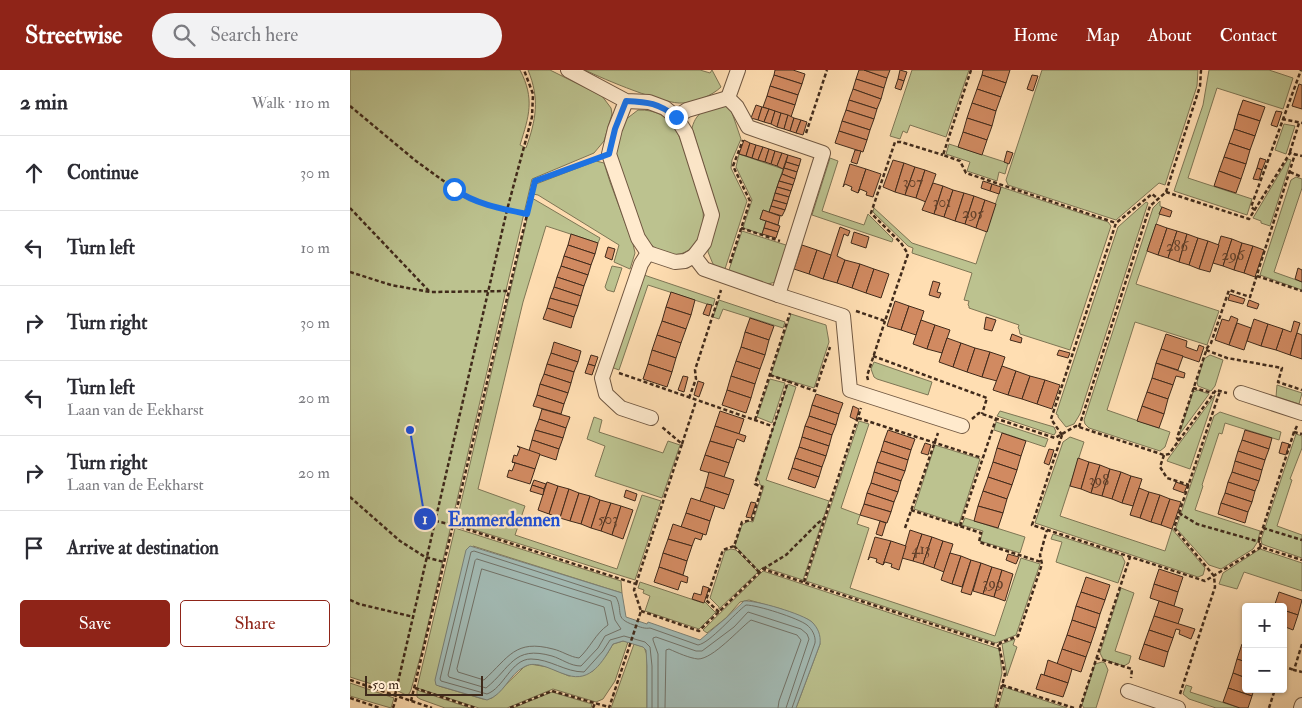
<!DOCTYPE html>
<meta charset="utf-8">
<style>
body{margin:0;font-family:"IM FELL Double Pica",serif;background:#f2f2f3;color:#2b2b33}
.controls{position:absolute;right:15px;bottom:15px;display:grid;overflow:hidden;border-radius:5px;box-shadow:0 1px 4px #0004}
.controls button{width:45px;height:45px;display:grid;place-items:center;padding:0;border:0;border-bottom:1px solid #e1e1e2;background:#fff;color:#2b2b33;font:25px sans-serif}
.scale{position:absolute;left:15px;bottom:12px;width:118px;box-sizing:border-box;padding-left:5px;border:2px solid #402a1b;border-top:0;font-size:14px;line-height:18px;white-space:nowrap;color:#402a1b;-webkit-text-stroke:4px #ffeacd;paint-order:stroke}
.stop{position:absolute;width:15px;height:15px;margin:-11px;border:4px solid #1a73e8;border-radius:50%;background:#fff}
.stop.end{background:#1a73e8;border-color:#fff;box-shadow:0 1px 5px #0008}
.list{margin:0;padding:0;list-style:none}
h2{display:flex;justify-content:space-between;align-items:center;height:65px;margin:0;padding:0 20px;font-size:21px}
h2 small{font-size:16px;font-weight:400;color:#7c7c81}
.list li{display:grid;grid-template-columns:32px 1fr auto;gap:15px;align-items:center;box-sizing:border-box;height:75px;padding:0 20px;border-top:1px solid #e1e1e2}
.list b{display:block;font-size:19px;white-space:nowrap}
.list p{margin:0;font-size:16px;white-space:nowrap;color:#7c7c81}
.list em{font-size:16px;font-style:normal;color:#7c7c81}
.actions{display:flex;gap:10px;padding:15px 20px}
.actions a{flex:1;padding:11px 0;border:1px solid #8f2418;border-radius:5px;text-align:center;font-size:18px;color:#8f2418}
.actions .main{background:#8f2418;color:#fff}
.icon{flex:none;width:28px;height:28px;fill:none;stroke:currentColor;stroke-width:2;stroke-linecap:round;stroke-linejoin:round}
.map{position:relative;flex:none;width:952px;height:638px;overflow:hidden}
header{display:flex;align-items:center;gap:30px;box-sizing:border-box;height:70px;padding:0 25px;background:#8f2418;color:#fff}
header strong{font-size:24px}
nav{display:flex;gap:28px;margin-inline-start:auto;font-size:18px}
.search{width:350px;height:45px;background:#f2f2f3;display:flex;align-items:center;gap:12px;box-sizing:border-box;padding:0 18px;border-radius:28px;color:#7c7c81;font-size:19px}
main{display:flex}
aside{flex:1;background:#fff}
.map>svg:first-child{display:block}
.green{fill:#bcc28f;stroke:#7e7655}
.water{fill:#a3bbb5;stroke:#7b8177}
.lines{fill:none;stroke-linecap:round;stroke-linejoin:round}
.shore{stroke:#727268;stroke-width:1}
.building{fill:#d18a61;stroke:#402a1b}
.street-casing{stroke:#705741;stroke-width:16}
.path{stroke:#402a1b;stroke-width:2.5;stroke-dasharray:4 2.5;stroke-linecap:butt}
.street{stroke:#ffeacd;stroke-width:14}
.route{stroke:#1a73e8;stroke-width:6}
.labels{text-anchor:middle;stroke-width:4.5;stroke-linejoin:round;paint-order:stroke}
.number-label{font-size:15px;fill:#64422c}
.leader{fill:none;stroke:#1d4ed8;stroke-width:2}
.callout-dot{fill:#1d4ed8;stroke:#ffeacd;stroke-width:2}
.mark-label{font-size:15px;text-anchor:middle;font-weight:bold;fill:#fff}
.callout-label{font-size:19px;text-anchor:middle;font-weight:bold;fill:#1d4ed8;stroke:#ffeacd;stroke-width:4.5;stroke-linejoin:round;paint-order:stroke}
</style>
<header>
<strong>Streetwise</strong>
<div class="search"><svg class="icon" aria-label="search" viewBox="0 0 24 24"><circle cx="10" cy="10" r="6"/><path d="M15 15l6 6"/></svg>Search here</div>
<nav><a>Home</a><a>Map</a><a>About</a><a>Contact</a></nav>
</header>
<main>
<aside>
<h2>2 min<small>Walk · 110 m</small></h2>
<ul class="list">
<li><svg class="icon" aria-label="ahead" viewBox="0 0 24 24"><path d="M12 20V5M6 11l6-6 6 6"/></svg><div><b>Continue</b></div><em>30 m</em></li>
<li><svg class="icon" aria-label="left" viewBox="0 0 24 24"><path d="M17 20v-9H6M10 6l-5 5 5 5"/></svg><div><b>Turn left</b></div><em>10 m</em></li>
<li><svg class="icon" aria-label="right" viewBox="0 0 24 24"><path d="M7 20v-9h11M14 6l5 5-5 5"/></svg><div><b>Turn right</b></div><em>30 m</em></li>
<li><svg class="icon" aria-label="left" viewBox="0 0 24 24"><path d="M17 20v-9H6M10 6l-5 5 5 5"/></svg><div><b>Turn left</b><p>Laan van de Eekharst</p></div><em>20 m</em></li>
<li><svg class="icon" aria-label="right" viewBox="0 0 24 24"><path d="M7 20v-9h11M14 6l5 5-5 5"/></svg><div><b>Turn right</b><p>Laan van de Eekharst</p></div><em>20 m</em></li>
<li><svg class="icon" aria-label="arrive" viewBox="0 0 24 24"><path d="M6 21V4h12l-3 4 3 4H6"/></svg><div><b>Arrive at destination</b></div></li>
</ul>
<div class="actions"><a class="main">Save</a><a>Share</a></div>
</aside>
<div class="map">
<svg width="952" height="638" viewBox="0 0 952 638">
<rect width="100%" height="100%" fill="#ffdeb2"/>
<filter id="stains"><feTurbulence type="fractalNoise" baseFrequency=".004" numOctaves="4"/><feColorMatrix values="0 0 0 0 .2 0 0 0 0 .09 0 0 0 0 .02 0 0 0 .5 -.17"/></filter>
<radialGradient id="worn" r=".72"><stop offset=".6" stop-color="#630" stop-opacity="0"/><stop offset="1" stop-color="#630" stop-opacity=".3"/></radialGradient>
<g class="green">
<path d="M0 0H170C185 29 179 46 170 75L176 78C186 50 190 29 178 0H200L252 26 261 38 262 44 254 71 244 83 182 109 71 584 61 620 59 624 56 625 42 618 37 619 0 607Z"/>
<path d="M235 0H350L360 3 362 0 371 17C362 26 345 32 333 33 315 35 253 9 235 0Z"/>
<polygon points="562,0 619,0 596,67 560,55 557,63 553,61 550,69 540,66"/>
<polygon points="692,0 848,0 847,16 815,115 809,113 766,150 658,115 656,110"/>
<polygon points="859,0 919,0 943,8 933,39 867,18 838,108 902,129 897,145 824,121 853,35"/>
<path d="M375 35 380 37 391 69 382 90 381 98 397 131 374 202 363 194 358 182V176L369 144 342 58C347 39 358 40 375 35Z"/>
<path d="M288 40C324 39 330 67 339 95 344 110 349 125 353 140 357 183 319 202 293 165L266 86 267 72 275 50Z"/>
<polygon points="934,54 945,56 936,84 925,80"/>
<polygon points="599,74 658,93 655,104 649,102 647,111 617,101 620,92 596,84"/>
<polygon points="389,84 433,99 419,142 413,140 410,149 416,151 412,164 393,158 402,130 386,97"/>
<polygon points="480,88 488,91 472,141 514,155 518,144 543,169 542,172 462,145"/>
<polygon points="938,89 941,90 920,156 911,153 911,151 903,148"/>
<polygon points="246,91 254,93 260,112 283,174 285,183 280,199 264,192 269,175 188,125 183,124 186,114"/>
<polygon points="946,107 952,109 952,118 924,202 952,212 952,220 910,205 941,110"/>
<polygon points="651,117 758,152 761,156 720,280 670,264 669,259 668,258 669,255 619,238 619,236 618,235 619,231 614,230 622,203 562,183 563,178 558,176 523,142 524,138 562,173 626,194"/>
<polygon points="182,128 250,168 248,173 196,156 173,232 128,419 175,436 165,465 267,499 292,425 311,431 285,510 106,454"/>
<polygon points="810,131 810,136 812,137 786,214 869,241 857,275 785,252 757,340 820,362 815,377 810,381 739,358 735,354 734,350 803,138"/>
<polygon points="796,132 798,133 730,344 724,354 716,357 708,347 708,345 706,344 768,157"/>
<path d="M392 161 439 176 428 210C415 220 393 208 378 203Z"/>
<polygon points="262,196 272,198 264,222 257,220 255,217"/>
<polygon points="294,205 365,229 363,236 298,215 269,300 261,297"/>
<polygon points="369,230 435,252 433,258 373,239 369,249 363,247"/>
<polygon points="441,244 476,255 479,272 464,318 421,305"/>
<polygon points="860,285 873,290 865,316 861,321 848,316 847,312 854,289"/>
<polygon points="524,292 582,312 578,325 527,309 524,307 521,299"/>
<polygon points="420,309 435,313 422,353 407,347"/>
<polygon points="438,314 446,317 416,410 479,431 453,510 413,497 409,501 385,476 392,455 398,451 403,452 414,416 410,415 409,410 406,409"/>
<polygon points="927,315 952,323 949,334 926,327"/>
<polygon points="848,320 859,324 829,365 843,322"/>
<polygon points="865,325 840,399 817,391 818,389"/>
<polygon points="650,341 704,357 706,362 704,365 647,346"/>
<polygon points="870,342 931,362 929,370 875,353 872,364 869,363 852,415 853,416 845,440 910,461 908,471 903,479 871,499 859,495 826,458 864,346"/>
<polygon points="244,347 252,350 249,362 313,383 318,371 330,375 312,428 245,406 255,376 237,369"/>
<polygon points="509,351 519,354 491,438 510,445 507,454 519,458 500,518 645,566 671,488 690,494 666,565 646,573 643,572 456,511"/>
<polygon points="646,352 698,369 695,377 644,360"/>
<polygon points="946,364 952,366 952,378 940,409 942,410 927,456 952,465 952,488 917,476 912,474 911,470"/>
<polygon points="720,367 734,372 710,446 815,481 822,459 855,498 853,505 848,507 685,453 713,372"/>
<polygon points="585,375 630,389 609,454 564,439"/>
<polygon points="615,448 675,467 670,483 630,471 633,461 612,455"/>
<polygon points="105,458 271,511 272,523 123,476 89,616 133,629 142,628 174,597 180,594 198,597 219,606 243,601 257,584 263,574 273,571 278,572 265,611 253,629 246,632 203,619 157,638 129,638 67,618"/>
<polygon points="703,464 772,486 775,492 768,513 706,492 712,472 701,469"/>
<polygon points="381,479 386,480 408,502 369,539 369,537 360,528 375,481"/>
<polygon points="910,479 952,493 952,521 894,502 887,519 869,514 873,503"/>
<polygon points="413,501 649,579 652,603 644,638 446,638 470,574 466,558 463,553 457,549 431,539 399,530 390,532 376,548 357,563 353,560"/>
<polygon points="290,512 353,533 354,531 365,542 367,541 349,559 295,541 300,526 293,523 294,520 288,518"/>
<polygon points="771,518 784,523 765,581 781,586 779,593 774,596 753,589 750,583"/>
<polygon points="665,569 663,575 667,577 657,606 652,574"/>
<polygon points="284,574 294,577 297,585 297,638 261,638"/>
<polygon points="752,592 755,593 758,600 746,638 734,638 732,635 745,594"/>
<polygon points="0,613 44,628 41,638 0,626"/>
<polygon points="836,615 842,617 840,622 890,638 866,638 839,629 833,624"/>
<polygon points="654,617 717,638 648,638"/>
<polygon points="67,620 120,638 95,638 70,629 67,627"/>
<polygon points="202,622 242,634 241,638 163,638"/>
</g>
<path class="water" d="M120 476 272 523 276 547 297 554 298 552 350 570 376 548 394 531C406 530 453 544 462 552 468 558 471 565 470 574L446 638H297V596L296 580 293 577 273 571 263 574C253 591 241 613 217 605 207 602 199 597 189 595 183 594 179 594 174 597 159 604 154 625 137 630L89 616 86 615 85 610 116 480Z"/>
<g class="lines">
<g class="shore">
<path d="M127 489 261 531 265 550 271 559 255 566 248 578 231 596C220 596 212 589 202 586 163 575 161 598 136 618L99 607 98 605 125 491Z"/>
<path d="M132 499 254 537 258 555C246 563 240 578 229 588 220 587 212 581 203 579 165 569 159 587 134 610L108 602 107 599Z"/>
<path d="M302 638V596L300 577 295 572 274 566 260 570 253 581 234 602C215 602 200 589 181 589 161 589 154 618 137 624L91 611 90 609 121 482 124 481 266 527C274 542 263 548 284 555 290 557 295 559 300 558L348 575C360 573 385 543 396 535 407 535 448 548 457 555 462 559 466 566 465 573L442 638"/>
<polyline points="308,638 308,584 303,570 303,568 306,567 346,581 352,581 384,557 398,542 451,559 457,564 459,569 436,638"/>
<path d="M315 638 316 580 319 579C328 583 339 588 348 589 363 589 389 559 401 550L447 565 451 570 429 631 428 638"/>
</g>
</g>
<g class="building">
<polygon points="425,0 443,0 455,4 452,14 424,5"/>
<polygon points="509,0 514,0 537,8 534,18 506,9"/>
<polygon points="514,0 540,0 537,8"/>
<polygon points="550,0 557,2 554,11 548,9"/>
<polygon points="633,0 660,0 656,13 632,5"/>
<polygon points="424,5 452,14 448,25 420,16"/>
<polygon points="632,5 656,13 651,27 627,19"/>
<polygon points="682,5 688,6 683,21 677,19"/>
<polygon points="506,9 534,18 531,29 503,19"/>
<polygon points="548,9 554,11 551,20 545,18"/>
<polygon points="949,14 952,15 952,39 942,36"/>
<polygon points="420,16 448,25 445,35 417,26"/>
<polygon points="503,19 531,29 527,39 499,30"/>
<polygon points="627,19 651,27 646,41 622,33"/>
<polygon points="417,26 445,35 441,47 413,37"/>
<polygon points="499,30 527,39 524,49 496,40"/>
<polygon points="893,30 915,37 910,51 888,44"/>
<polygon points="622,33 646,41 642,56 617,48"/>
<polygon points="406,35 412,37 408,50 401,48"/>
<polygon points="412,37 419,39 414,52 408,50"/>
<polygon points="419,39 425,41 421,54 414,52"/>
<polygon points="496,40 524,49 520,60 492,51"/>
<polygon points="425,41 431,43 427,57 421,54"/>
<polygon points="926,41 932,42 927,57 921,55"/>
<polygon points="431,43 438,45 434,59 427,57"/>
<polygon points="888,44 910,51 905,66 884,59"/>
<polygon points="438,45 444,48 440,61 434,59"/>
<polygon points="444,48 451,50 446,63 440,61"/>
<polygon points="617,48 642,56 637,70 613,62"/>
<polygon points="451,50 457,52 453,65 446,63"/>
<polygon points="492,51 520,60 517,70 489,61"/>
<polygon points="884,59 905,66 900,80 879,73"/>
<polygon points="489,61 517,70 513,82 485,73"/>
<polygon points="613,62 637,70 632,85 608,77"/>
<polygon points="394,70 400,73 396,86 389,84"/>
<polygon points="400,73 406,75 402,88 396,86"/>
<polygon points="879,73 900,80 896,94 874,87"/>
<polygon points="406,75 413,77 408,90 402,88"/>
<polygon points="413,77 419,79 415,92 408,90"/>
<polygon points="419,79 425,81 421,94 415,92"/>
<polygon points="505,80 511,81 507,94 501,92"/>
<polygon points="425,81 432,83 427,96 421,94"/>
<polygon points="657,81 663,83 659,94 654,92"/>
<polygon points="432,83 438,85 433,99 427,96"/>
<polygon points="438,85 451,89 449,96 436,92"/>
<polygon points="874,87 896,94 891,109 869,101"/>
<polygon points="910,88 916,90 912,100 907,98"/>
<polygon points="543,90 554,93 545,122 533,117"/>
<polygon points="436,92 449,96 447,102 434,98"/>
<polygon points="554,93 565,97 555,125 545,122"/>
<polygon points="500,94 516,99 508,123 501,120 502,117 495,114 493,117"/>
<polygon points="565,97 575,100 566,128 555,125"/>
<polygon points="434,98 447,102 445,109 432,104"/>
<polygon points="907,98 912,100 909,110 903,109"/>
<polygon points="516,99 531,104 523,127 516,125 517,122 510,119 508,123"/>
<polygon points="575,100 586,104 576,132 566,128"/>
<polygon points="869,101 891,109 886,123 864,116"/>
<polygon points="432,104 445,109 443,115 429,111"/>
<polygon points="429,111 443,115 441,121 427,117"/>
<polygon points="633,111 642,114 640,121 631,118"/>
<polygon points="583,113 593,116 584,144 572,140"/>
<polygon points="642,114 651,117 649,124 640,121"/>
<polygon points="593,116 603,120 594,147 584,144"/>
<polygon points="427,117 441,121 439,127 425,123"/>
<polygon points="603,120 614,123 605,151 594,147"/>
<polygon points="425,123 439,127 437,134 423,130"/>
<polygon points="614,123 624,126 615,154 605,151"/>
<polygon points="624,126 635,130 626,158 615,154"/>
<polygon points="423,130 437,134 435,140 421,136"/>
<polygon points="635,130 646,134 637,162 626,158"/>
<polygon points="421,136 435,140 432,146 419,142"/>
<polygon points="812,137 822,141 820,147 809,144"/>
<polygon points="413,140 430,146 428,155 410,149"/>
<polygon points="416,151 430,156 428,162 414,158"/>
<polygon points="806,154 817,158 808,185 797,181"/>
<polygon points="490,157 500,161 498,166 494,164 487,186 495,190 487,213 473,209"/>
<polygon points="414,158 428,162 426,168 412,164"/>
<polygon points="817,158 827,161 818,188 808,185"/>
<polygon points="827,161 837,164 829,192 818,188"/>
<polygon points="504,162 519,167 516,178 501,173"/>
<polygon points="221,164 248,173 245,184 218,175"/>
<polygon points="837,164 848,168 839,195 829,192"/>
<polygon points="871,166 882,169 873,196 863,193"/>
<polygon points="848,168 858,171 849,199 839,195"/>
<polygon points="882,169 892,173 884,200 873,196"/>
<polygon points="858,171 869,175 860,202 849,199"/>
<polygon points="892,173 903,176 894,203 884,200"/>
<polygon points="218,175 245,184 241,195 214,186"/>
<polygon points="452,175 467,180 459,204 444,199"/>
<polygon points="903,176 914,180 905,207 894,203"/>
<polygon points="258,177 265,179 262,190 255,187"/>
<polygon points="467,180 481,185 473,209 459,204"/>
<polygon points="214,186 241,195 238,205 211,196"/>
<polygon points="495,190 510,194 502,218 487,213"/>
<polygon points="510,194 524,199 516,223 502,218"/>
<polygon points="211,196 238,205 234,216 207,207"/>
<polygon points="948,198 952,200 952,212 945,209"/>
<polygon points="524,199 539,204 531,228 516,223"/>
<polygon points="207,207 234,216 231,226 204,217"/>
<polygon points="583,211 590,213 587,222 591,223 589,228 579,225"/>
<polygon points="204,217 231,226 228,236 200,228"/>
<polygon points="321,222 345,230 341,245 316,237"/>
<polygon points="880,224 895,229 893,234 878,230"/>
<polygon points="200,228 228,236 224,247 197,238"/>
<polygon points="899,230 909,234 907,239 897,236"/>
<polygon points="545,231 559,236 551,260 537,256"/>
<polygon points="357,234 362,235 359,246 353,244"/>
<polygon points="559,236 574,241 566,265 551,260"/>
<polygon points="316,237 341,245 336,259 312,251"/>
<polygon points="197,238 224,247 221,258 193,249"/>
<polygon points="881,246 888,249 879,275 865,270 872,249 879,251"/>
<polygon points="636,247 646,250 642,261 634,259"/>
<polygon points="400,248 424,256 419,270 395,262"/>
<polygon points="904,249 918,254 911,276 897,271"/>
<polygon points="571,250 585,255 577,279 563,274"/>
<polygon points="312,251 336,259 331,273 307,265"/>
<polygon points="944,251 950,253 940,285 926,280 933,259 941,262"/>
<polygon points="887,253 901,258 894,280 879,275"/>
<polygon points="918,254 933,259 926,280 911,276"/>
<polygon points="585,255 600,260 592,283 577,279"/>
<polygon points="395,262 419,270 415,285 391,277"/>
<polygon points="947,263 952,265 952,289 940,285"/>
<polygon points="662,264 672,268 671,273 660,270"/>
<polygon points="816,264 837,271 836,277 847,281 849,275 854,277 849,292 811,279"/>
<polygon points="307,265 331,273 326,288 302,280"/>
<polygon points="597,268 611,273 603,297 589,292"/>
<polygon points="204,272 231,281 228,292 201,283"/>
<polygon points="611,273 625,278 617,302 603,297"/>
<polygon points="391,277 415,285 410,299 386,291"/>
<polygon points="625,278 640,282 632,307 617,302"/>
<polygon points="811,279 833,286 828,300 806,293"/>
<polygon points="302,280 326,288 322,302 298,294"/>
<polygon points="709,280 720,283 718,288 707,285"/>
<polygon points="640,282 655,287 647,311 632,307"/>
<polygon points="201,283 228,292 224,302 197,294"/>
<polygon points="241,285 248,287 245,296 238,294"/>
<polygon points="386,291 410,299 405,314 381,306"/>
<polygon points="806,293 835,303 834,308 826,306 823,315 802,308"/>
<polygon points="197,294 224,302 221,313 194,304"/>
<polygon points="238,294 245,296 242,305 235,303"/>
<polygon points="298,294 322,302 317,317 293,309"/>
<polygon points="652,296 666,301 658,325 643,320"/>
<polygon points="666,301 680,306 672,329 658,325"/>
<polygon points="194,304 221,313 218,323 190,314"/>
<polygon points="333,306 338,307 334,322 328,320"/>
<polygon points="381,306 405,314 401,328 377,320"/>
<polygon points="680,306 695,310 687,334 672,329"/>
<polygon points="802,308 823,315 818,329 797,322"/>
<polygon points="695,310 710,315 702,339 687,334"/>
<polygon points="348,311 354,313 349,327 344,325"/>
<polygon points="190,314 218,323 214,334 187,325"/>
<polygon points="377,320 401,328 396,343 372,335"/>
<polygon points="797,322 818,329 814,344 792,336"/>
<polygon points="466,324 493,333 489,344 462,335"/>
<polygon points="187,325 214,334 211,344 183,336"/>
<polygon points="462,335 489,344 486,355 459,346"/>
<polygon points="503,336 509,339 506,350 500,347"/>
<polygon points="792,336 814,344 809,358 787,351"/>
<polygon points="192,339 220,347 216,358 189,349"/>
<polygon points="370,341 394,349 389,364 365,356"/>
<polygon points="459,346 486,355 482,365 455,356"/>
<polygon points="189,349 216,358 213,368 185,360"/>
<polygon points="365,356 396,366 394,372 387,369 384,378 360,371"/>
<polygon points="455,356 482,365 479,376 452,367"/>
<polygon points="185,360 213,368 209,379 182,370"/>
<polygon points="538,360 565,369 561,380 534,371"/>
<polygon points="895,360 922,368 919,379 892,370"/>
<polygon points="652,363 676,371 671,386 647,378"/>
<polygon points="452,367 479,376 476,386 449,377"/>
<polygon points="182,370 209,379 206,390 179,381"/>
<polygon points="892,370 919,379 915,390 888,381"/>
<polygon points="360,371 384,378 379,393 355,385"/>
<polygon points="534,371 561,380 558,390 531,381"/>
<polygon points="932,372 939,374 936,385 929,383"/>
<polygon points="575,373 581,375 578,385 571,383"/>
<polygon points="167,376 190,384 185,399 162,392 164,385 167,386 170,378"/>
<polygon points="449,377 476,386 472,397 445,388"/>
<polygon points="647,378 671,386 667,400 643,392"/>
<polygon points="699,379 704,380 699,395 694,393"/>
<polygon points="531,381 558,390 555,401 527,392"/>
<polygon points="888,381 915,390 912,400 885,391"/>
<polygon points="355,385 379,393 374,407 350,400"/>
<polygon points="445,388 472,397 469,407 442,398"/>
<polygon points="728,388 739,392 731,419 720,416"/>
<polygon points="885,391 912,400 909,411 882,402"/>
<polygon points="162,392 185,399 180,414 157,407 159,400 162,401 165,393"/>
<polygon points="527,392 555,401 551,411 524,402"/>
<polygon points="643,392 667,400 662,415 638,407"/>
<polygon points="739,392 750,395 741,423 731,419"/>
<polygon points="750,395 760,399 752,426 741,423"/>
<polygon points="442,398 469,407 465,418 438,409"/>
<polygon points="760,399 771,402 762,429 752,426"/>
<polygon points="359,402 384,410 379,425 355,417"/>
<polygon points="524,402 551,411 548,422 521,413"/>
<polygon points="771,402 781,406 772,433 762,429"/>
<polygon points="882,402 909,411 905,421 878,412"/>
<polygon points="781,406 792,409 783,436 772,433"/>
<polygon points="638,407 662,415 657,429 633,421"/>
<polygon points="184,410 196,414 194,419 182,415"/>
<polygon points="197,412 208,416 199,444 188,440"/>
<polygon points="826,412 837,416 834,423 823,419"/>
<polygon points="878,412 905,421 902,432 875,423"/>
<polygon points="521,413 548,422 544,432 517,423"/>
<polygon points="182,415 194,419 193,425 180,421"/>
<polygon points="208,416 219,419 210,448 199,444"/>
<polygon points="355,417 379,425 374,439 350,431"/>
<polygon points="789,418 799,422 790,448 780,445"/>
<polygon points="219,419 229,423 220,451 210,448"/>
<polygon points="276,420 287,424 285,431 274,427"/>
<polygon points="633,421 657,429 653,443 628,436"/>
<polygon points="799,422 810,425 801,452 790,448"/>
<polygon points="229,423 240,426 231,454 220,451"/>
<polygon points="517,423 544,432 541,442 514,434"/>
<polygon points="875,423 902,432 898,442 871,433"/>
<polygon points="810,425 820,429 811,455 801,452"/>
<polygon points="240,426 250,430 241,458 231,454"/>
<polygon points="341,428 365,436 360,451 336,443"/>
<polygon points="820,429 831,432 822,459 811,455"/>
<polygon points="250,430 261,433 251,461 241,458"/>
<polygon points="401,432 406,433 401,448 396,447"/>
<polygon points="261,433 271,436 262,465 251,461"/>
<polygon points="871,433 898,442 895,453 868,444"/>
<polygon points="514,434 541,442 537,453 510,445"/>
<polygon points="271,436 283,440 273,469 262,465"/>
<polygon points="628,436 653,443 648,458 624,451"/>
<polygon points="336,443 360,451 356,465 331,457"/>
<polygon points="530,451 536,453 532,466 526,464"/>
<polygon points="323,454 353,464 351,470 345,468 342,476 318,469"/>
<polygon points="560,460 572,464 563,491 552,488"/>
<polygon points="572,464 582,467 573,494 563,491"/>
<polygon points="525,467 541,471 533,495 526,492 527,489 520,487 518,490"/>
<polygon points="582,467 593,471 584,498 573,494"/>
<polygon points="318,469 342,476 337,491 313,483"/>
<polygon points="541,471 556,476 549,500 541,497 542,494 535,492 533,495"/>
<polygon points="593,471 603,474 594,502 584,498"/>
<polygon points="313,483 337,491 333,505 309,497"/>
<polygon points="600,483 611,486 602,514 591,510"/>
<polygon points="658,484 669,487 666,494 656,490"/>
<polygon points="611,486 621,490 612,517 602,514"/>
<polygon points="621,490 631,493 621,525 611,522"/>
<polygon points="631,493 642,497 633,524 623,521"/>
<polygon points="309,497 338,507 337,513 331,511 328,520 304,512"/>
<polygon points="642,497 652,500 644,527 633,524"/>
<polygon points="809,499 833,507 828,522 804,514"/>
<polygon points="652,500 663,504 655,531 644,527"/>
<polygon points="736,507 760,515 755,530 731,522"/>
<polygon points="804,514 828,522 824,536 800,528"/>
<polygon points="353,516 359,518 354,533 342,529 344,523 351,525"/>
<polygon points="731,522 755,530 750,544 726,536"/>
<polygon points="929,522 952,530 948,545 933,540 933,537 924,537"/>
<polygon points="809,531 833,539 828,554 804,546"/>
<polygon points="726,536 750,544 746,558 722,550"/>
<polygon points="933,540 948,545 943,560 933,556"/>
<polygon points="804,546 845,559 841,569 829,564 830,560 826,559 823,568 799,560"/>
<polygon points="722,550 746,558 741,573 717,565"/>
<polygon points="799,560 823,568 818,582 794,574"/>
<polygon points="717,565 741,573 736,587 712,579"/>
<polygon points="794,574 818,582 814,597 789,589"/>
<polygon points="892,574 896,575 896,592 887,589"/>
<polygon points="712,579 736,587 731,602 707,594"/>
<polygon points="887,589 896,592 896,608 883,603"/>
<polygon points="698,590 722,599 718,613 694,605"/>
<polygon points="883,603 896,608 896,619 904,619 902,626 878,618"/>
<polygon points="691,604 718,613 713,627 686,619"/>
<polygon points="878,618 902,626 898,638 890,638 873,632"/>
</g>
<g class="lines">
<g class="street-casing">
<g id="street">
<polyline points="218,0 276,31 299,32 315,38 326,47 336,63 362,145 354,173 344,186 335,191 325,192 298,183 288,168 259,84 265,59 276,31"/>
<polyline points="388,0 378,28 387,37 398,57 473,83 428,225 493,246 500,320 612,356"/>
<polyline points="326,47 337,40 378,28"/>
<polyline points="298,183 291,194 252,308 256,324 271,338 301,348"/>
<polyline points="344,186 354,199 428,225"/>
<polyline points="891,323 952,343"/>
<polyline points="778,621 828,638"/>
<polyline points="951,638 952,635"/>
</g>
</g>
<g class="path">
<polyline points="621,0 593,85 610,91 616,103 766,153"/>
<polyline points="0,36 66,91 117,128 157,140 177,144"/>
<polyline points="932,49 952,53"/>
<polyline points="456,63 477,0"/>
<polyline points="940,82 949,53"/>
<polyline points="940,102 952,107"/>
<polyline points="816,122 899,149 940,83 952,86"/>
<polyline points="0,138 79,221"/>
<polyline points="905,140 901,137 951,0"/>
<polyline points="391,158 430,171"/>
<polyline points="380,193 400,131 383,96 393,70"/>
<polyline points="0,202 41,215 80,222 158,221"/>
<polyline points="907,206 952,221"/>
<polyline points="506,241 535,251 558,184 551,173 521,143 545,72 551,72 593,85"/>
<polyline points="856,280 877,288 932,298 928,312 952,320"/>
<polyline points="523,286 637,328 632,344"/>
<polyline points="269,303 422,356"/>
<polyline points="420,305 465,321 480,277"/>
<polyline points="518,310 517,306 535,251"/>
<polyline points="843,318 863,323"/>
<polyline points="339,328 346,309 345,300 371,220"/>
<polyline points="508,348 632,388"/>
<polyline points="622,349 629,343 705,368 726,356 814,385 819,384 866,320 877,323"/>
<polyline points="405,350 440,243"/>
<polyline points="947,356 944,362 952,364"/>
<polyline points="729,357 800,136 816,122 850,16 851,0"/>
<polyline points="712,365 682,455 855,511 911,477 952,490"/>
<polyline points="712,365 701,349 766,153 802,124 807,128"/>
<polyline points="829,371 827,368 857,278 861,273 879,220 900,227 945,84"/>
<polyline points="332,374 346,331"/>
<polyline points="814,385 810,397 817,408 839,415"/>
<polyline points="0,427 50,471 75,487 94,492"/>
<polyline points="561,440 631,463 629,472 691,492"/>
<polyline points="829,443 847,454 910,472"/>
<polyline points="85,451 104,455 286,514 284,520 291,541 259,638"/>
<polyline points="610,456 646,349"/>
<polyline points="555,458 588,363"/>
<polyline points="913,458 952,470"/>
<polyline points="384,476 410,503"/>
<polyline points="911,477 909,470 944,362"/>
<polyline points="413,499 436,485 468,453 475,448"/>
<polyline points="454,512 511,338"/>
<polyline points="286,514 332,374 312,357"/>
<polyline points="0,530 9,534 64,547"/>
<polyline points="291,541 349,561 413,499 649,576"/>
<polyline points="369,542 356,530 373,480 384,476 392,452 402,450 412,417 405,414 438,311"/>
<polyline points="952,574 944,600 952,602"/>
<polyline points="746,588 782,599 781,608"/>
<polyline points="933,596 944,600"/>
<polyline points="0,610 82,638"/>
<polyline points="652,615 724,638"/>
<polyline points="65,618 125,638"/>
<polyline points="830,624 865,517 864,506 824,458 870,321"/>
<polyline points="45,625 157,140 182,47 183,24 174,0"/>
<polyline points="0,628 30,638"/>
<polyline points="61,631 185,111 246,88"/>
<polyline points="43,638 47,626"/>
<polyline points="160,638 202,621 259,637"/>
<polyline points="243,638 245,633"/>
<polyline points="646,638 655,604 649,576 650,573 668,566 692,494 690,485 697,460"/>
<polyline points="730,638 780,487"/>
<polyline points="919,638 925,619"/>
</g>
<use href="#street" class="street"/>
</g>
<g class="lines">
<path class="route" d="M104 119C125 134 152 139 177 144L185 111 259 84 265 59 276 31C298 32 309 33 326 47"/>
</g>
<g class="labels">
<g class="number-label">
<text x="563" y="117">307</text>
<text x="592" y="137">301</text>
<text x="623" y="148">295</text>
<text x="827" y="181">286</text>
<text x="883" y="190">296</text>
<text x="749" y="415">398</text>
<text x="258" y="454">503</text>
<text x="571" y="484">413</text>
<text x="643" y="518">399</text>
</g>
</g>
<path class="leader" d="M60 360L75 449"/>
<g class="callout-dot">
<circle cx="60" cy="360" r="5"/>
<circle cx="75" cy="449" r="12"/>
</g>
<g class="mark-label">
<text x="75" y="454">1</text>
</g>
<g class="callout-label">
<text x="154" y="456">Emmerdennen</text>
</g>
<rect width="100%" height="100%" filter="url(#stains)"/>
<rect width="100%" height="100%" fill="url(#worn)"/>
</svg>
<div class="controls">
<button>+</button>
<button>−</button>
</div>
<div class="scale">50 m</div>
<div class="stop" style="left:104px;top:119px"></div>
<div class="stop end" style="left:326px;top:47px"></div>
</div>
</main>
